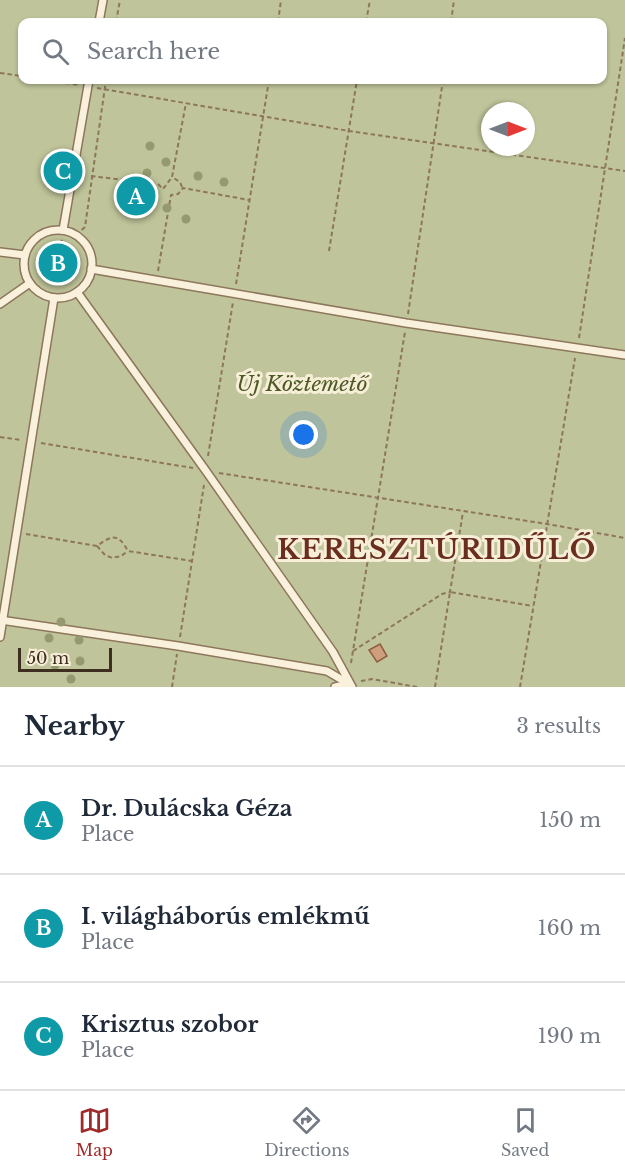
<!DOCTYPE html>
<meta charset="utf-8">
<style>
body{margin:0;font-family:"Libre Baskerville",serif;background:#f6f6f7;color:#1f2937}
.compass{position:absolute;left:481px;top:102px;width:54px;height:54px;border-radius:50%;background:#fff;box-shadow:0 2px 4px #0004;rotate:90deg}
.scale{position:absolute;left:18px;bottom:15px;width:94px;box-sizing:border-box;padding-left:6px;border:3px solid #3d2e20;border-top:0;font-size:16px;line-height:21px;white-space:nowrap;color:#3d2e20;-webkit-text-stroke:4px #f7eed8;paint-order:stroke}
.you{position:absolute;left:304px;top:435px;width:21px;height:21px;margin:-15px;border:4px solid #fff;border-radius:50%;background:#1a73e8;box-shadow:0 0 0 9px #1a73e833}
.badge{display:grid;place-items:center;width:39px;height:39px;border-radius:50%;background:#9e2a2b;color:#fff;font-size:20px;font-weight:700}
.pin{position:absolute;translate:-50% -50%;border:3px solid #fff;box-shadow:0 2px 6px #0006}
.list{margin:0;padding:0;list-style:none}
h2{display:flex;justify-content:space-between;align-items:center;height:78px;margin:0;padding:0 24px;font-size:26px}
h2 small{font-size:20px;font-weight:400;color:#747a83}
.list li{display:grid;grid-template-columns:39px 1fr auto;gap:18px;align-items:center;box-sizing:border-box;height:108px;padding:0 24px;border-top:2px solid #e0e1e3}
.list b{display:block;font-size:22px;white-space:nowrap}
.list p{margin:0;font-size:20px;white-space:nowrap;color:#747a83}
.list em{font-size:20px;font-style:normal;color:#747a83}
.icon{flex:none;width:33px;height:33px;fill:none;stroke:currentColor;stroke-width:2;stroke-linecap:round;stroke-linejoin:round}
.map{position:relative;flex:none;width:625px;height:687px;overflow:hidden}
.search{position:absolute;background:#fff;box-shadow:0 2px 4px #0004;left:18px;right:18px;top:18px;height:66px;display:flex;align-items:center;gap:15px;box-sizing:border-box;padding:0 21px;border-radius:12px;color:#747a83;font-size:22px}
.sheet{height:402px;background:#fff}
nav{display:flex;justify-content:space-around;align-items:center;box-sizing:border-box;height:84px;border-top:2px solid #e0e1e3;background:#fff;font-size:16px;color:#747a83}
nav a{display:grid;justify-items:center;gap:3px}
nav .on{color:#9e2a2b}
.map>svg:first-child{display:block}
.cemetery{fill:#bfc49a;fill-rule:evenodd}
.building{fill:#cf9f7d;stroke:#8d5f41;stroke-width:1.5}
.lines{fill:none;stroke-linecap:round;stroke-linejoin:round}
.lane-casing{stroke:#8d765c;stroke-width:10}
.path{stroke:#8d765c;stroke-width:2;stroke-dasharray:4.5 3;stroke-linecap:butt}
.lane{stroke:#faf1dc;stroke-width:7}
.tree{fill:#96986f}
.labels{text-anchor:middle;stroke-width:6;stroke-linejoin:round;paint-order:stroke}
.park-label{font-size:21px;font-style:italic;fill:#4d5a26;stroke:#f7eed8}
.district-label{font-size:27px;font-weight:bold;letter-spacing:1.5px;fill:#6b2e1e;stroke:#f7eed8}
</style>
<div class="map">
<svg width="625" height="687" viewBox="0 0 625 687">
<rect width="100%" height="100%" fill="#f0e4c8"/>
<path class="cemetery" d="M0 0H625V687H0ZM22 22H602V80H22ZM490 111H526V147H490Z"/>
<polygon class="building" points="380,644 387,656 377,662 369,650"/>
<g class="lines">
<g class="lane-casing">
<g id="lane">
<polyline points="99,22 103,0"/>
<polyline points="63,230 89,80"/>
<circle cx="58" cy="264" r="34"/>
<polyline points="0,252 25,255"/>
<polyline points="91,269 406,323 625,355"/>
<polyline points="77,292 206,471 333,652 352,687"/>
<polyline points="0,304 30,283"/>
<polyline points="0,620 178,646 327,671 349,684"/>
<polyline points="0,637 54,298"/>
<polyline points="335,687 349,684"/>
</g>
</g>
<g class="path">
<polyline points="116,22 120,0"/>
<polyline points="278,22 281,0"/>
<polyline points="366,22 370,0"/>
<polyline points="451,22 454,0"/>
<polyline points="0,73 22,76"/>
<polyline points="43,80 80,85"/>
<polyline points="97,88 349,131 625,171"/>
<polyline points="91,176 158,184 163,189 172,177"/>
<polyline points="182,187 180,182 172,177 186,103"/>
<polyline points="141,198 142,182"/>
<polyline points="76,235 85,227 106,80"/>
<polyline points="329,251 357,80"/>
<polygon points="55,258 62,260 61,267 53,265"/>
<polyline points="58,259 62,239"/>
<polyline points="158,271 171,195 178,194 183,188 249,200"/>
<polyline points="236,284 269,80"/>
<polyline points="408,314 443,80"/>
<polyline points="579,338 625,38"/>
<polyline points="0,437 21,440"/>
<polyline points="41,443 193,468"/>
<polyline points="208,456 233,302"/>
<polyline points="219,473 547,524 625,538"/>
<path d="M26 534 97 546C112 535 118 533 128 551L192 561"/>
<polyline points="97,546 105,555 112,558 121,556 128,551"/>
<polyline points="180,637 204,485"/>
<polyline points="353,651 442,594 450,592 463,512"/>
<polyline points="351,663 405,332"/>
<polyline points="361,681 372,679 417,687"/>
<polyline points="172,687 177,654"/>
<polyline points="435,687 450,592 533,606"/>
<polyline points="520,687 575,358"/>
</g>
<use href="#lane" class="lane"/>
</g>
<g class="tree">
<circle cx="150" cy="146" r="4.5"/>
<circle cx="166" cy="162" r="4.5"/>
<circle cx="147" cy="173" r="4.5"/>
<circle cx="198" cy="176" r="4.5"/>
<circle cx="224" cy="182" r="4.5"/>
<circle cx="167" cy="208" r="4.5"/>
<circle cx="186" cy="219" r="4.5"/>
<circle cx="61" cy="622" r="4.5"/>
<circle cx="49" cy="638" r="4.5"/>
<circle cx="79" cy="640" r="4.5"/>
<circle cx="80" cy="661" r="4.5"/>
<circle cx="55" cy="665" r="4.5"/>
<circle cx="71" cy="679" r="4.5"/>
</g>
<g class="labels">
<g class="park-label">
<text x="302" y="391">Új Köztemető</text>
</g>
<g class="district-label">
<text x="437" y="559">KERESZTÚRIDŰLŐ</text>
</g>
</g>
</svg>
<svg class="compass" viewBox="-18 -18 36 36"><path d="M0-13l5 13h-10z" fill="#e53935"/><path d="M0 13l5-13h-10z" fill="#747a83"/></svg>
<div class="scale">50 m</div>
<div class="you"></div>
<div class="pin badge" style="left:136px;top:196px;background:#0f9aa8">A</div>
<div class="pin badge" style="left:58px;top:263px;background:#0f9aa8">B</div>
<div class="pin badge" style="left:63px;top:171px;background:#0f9aa8">C</div>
<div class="search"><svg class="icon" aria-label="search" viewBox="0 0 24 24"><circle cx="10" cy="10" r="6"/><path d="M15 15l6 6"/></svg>Search here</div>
</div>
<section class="sheet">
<h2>Nearby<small>3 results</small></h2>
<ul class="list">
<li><span class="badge" style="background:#0f9aa8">A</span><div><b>Dr. Dulácska Géza</b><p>Place</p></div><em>150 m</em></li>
<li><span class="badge" style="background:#0f9aa8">B</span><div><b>I. világháborús emlékmű</b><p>Place</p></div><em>160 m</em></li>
<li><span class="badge" style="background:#0f9aa8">C</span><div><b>Krisztus szobor</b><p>Place</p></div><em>190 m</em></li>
</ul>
</section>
<nav>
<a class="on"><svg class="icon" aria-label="map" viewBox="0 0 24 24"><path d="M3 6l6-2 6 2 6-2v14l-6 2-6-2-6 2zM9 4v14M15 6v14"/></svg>Map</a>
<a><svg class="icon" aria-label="directions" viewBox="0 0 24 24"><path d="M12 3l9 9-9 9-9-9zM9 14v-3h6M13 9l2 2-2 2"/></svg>Directions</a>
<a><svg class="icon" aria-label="saved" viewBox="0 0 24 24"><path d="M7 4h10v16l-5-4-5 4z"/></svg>Saved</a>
</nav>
